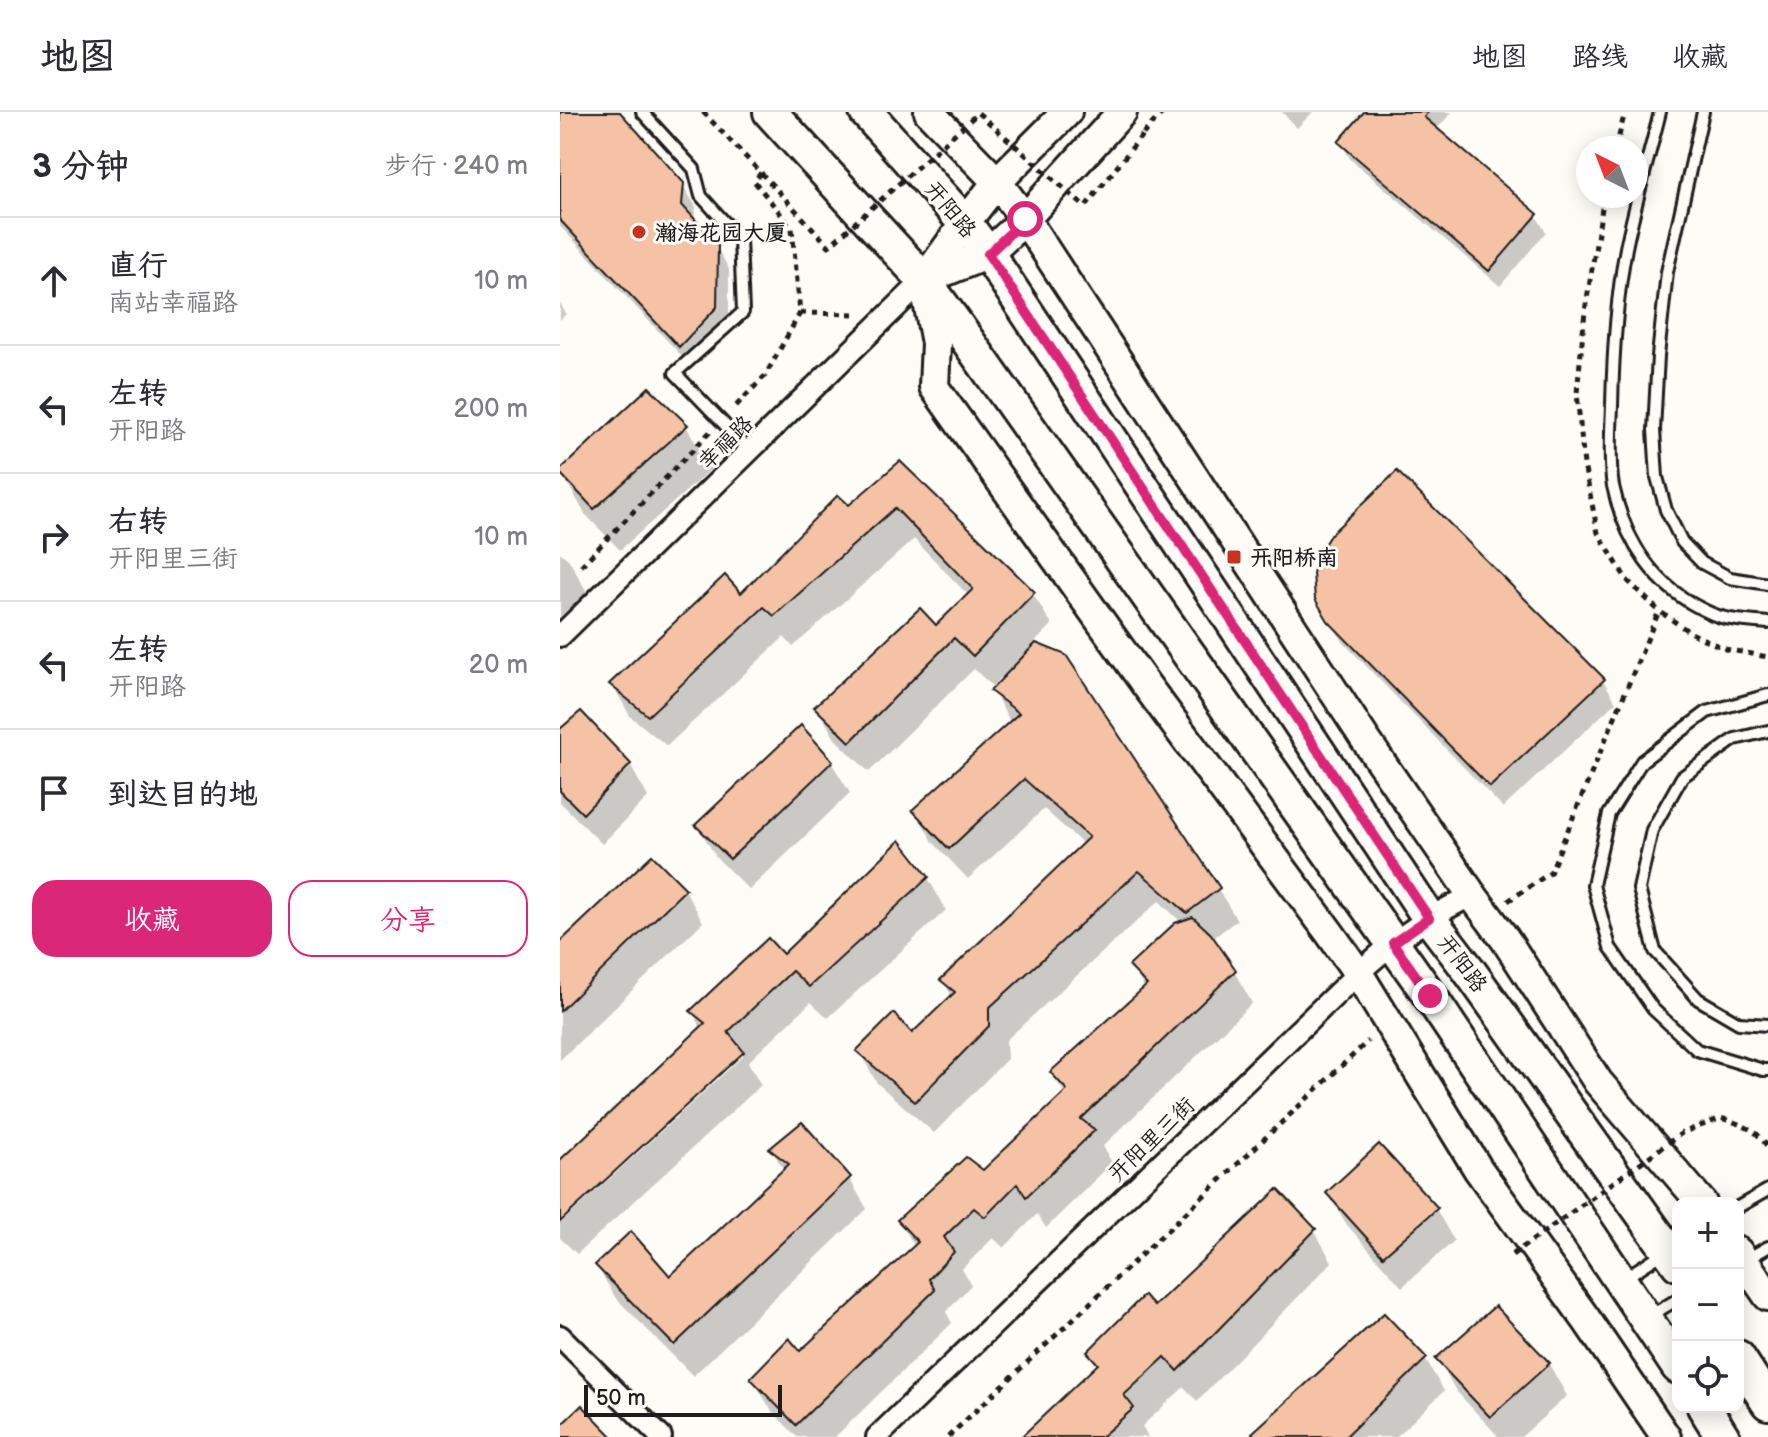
<!DOCTYPE html>
<html lang="zh">
<meta charset="utf-8">
<style>
body{margin:0;font-family:"Balsamiq Sans","LXGW WenKai TC",sans-serif;background:#f2f2f3;color:#2b2b33}
.controls{position:absolute;right:24px;bottom:24px;display:grid;overflow:hidden;border-radius:16px;box-shadow:0 4px 20px #0003}
.controls button{width:72px;height:72px;display:grid;place-items:center;padding:0;border:0;border-bottom:2px solid #e1e1e2;background:#fff;color:#2b2b33;font:40px sans-serif}
.compass{position:absolute;left:1016px;top:24px;width:72px;height:72px;border-radius:50%;background:#fff;box-shadow:0 4px 20px #0003;rotate:318deg}
.scale{position:absolute;left:24px;bottom:20px;width:198px;box-sizing:border-box;padding-left:8px;border:4px solid #1c1c1c;border-top:0;font-size:22px;line-height:28px;white-space:nowrap;color:#1c1c1c;-webkit-text-stroke:6px #fdfcf7;paint-order:stroke}
.stop{position:absolute;width:24px;height:24px;margin:-18px;border:6px solid #db2777;border-radius:50%;background:#fff}
.stop.end{background:#db2777;border-color:#fff;box-shadow:0 2px 8px #0008}
.list{margin:0;padding:0;list-style:none}
h2{display:flex;justify-content:space-between;align-items:center;height:104px;margin:0;padding:0 32px;font-size:34px}
h2 small{font-size:26px;font-weight:400;color:#7c7c81}
.list li{display:grid;grid-template-columns:52px 1fr auto;gap:24px;align-items:center;box-sizing:border-box;height:128px;padding:0 32px;border-top:2px solid #e1e1e2}
.list b{display:block;font-size:30px;white-space:nowrap}
.list p{margin:0;font-size:26px;white-space:nowrap;color:#7c7c81}
.list em{font-size:26px;font-style:normal;color:#7c7c81}
.actions{display:flex;gap:16px;padding:24px 32px}
.actions a{flex:1;padding:18px 0;border:2px solid #db2777;border-radius:24px;text-align:center;font-size:28px;color:#db2777}
.actions .main{background:#db2777;color:#fff}
.icon{flex:none;width:44px;height:44px;fill:none;stroke:currentColor;stroke-width:2;stroke-linecap:round;stroke-linejoin:round}
.map{position:relative;flex:none;width:1208px;height:1325px;overflow:hidden}
header{display:flex;align-items:center;gap:48px;box-sizing:border-box;height:112px;padding:0 40px;background:#fff;border-bottom:2px solid #e1e1e2}
header strong{font-size:38px}
nav{display:flex;gap:44px;margin-inline-start:auto;font-size:28px}
main{display:flex}
aside{flex:1;background:#fff}
.map>svg:first-child{display:block}
.shadow{fill:#0003}
.building{fill:#f5c2a5;stroke:#1c1c1c;stroke-width:2}
.lines{fill:none;stroke-linecap:round;stroke-linejoin:round}
.lane-casing{stroke:#1c1c1c;stroke-width:16}
.street-casing{stroke:#1c1c1c;stroke-width:26}
.secondary-casing{stroke:#1c1c1c;stroke-width:34}
.primary-casing{stroke:#1c1c1c;stroke-width:38}
.path{stroke:#1c1c1c;stroke-width:5;stroke-dasharray:6 6;stroke-linecap:butt}
.lane{stroke:#fdfcf7;stroke-width:10}
.street{stroke:#fdfcf7;stroke-width:20}
.secondary{stroke:#fdfcf7;stroke-width:28}
.primary{stroke:#fdfcf7;stroke-width:32}
.path-bridge{stroke:#1c1c1c;stroke-width:5;stroke-dasharray:6 6;stroke-linecap:butt}
.route{stroke:#db2777;stroke-width:10}
.poi-dot{fill:#c8321e;stroke:#fdfcf7;stroke-width:3}
.labels{text-anchor:middle;stroke-width:6;stroke-linejoin:round;paint-order:stroke}
.street-label{font-size:22px;fill:#1c1c1c;stroke:#fdfcf7}
.poi-label{font-size:22px;font-weight:bold;fill:#1c1c1c;stroke:#fdfcf7;text-anchor:start}
</style>
<header>
<strong>地图</strong>
<nav><a>地图</a><a>路线</a><a>收藏</a></nav>
</header>
<main>
<aside>
<h2>3 分钟<small>步行 · 240 m</small></h2>
<ul class="list">
<li><svg class="icon" aria-label="ahead" viewBox="0 0 24 24"><path d="M12 20V5M6 11l6-6 6 6"/></svg><div><b>直行</b><p>南站幸福路</p></div><em>10 m</em></li>
<li><svg class="icon" aria-label="left" viewBox="0 0 24 24"><path d="M17 20v-9H6M10 6l-5 5 5 5"/></svg><div><b>左转</b><p>开阳路</p></div><em>200 m</em></li>
<li><svg class="icon" aria-label="right" viewBox="0 0 24 24"><path d="M7 20v-9h11M14 6l5 5-5 5"/></svg><div><b>右转</b><p>开阳里三街</p></div><em>10 m</em></li>
<li><svg class="icon" aria-label="left" viewBox="0 0 24 24"><path d="M17 20v-9H6M10 6l-5 5 5 5"/></svg><div><b>左转</b><p>开阳路</p></div><em>20 m</em></li>
<li><svg class="icon" aria-label="arrive" viewBox="0 0 24 24"><path d="M6 21V4h12l-3 4 3 4H6"/></svg><div><b>到达目的地</b></div></li>
</ul>
<div class="actions"><a class="main">收藏</a><a>分享</a></div>
</aside>
<div class="map">
<svg width="1208" height="1325" viewBox="0 0 1208 1325">
<rect width="100%" height="100%" fill="#fdfcf7"/>
<filter id="ink" filterUnits="userSpaceOnUse"><feTurbulence type="fractalNoise" baseFrequency=".0125" numOctaves="2"/><feDisplacementMap in="SourceGraphic" scale="16" xChannelSelector="R" yChannelSelector="G"/><feConvolveMatrix kernelMatrix="1 2 1 2 8 2 1 2 1" color-interpolation-filters="sRGB"/></filter>
<g filter="url(#ink)">
<g class="shadow">
<polygon points="0,0 57,0 122,72 136,95 134,110 156,134 169,157 169,218 133,256 0,114"/>
<polygon points="722,0 753,0 737,16"/>
<polygon points="807,0 892,0 876,18 976,104 986,120 940,174 790,47 781,30"/>
<polygon points="0,191 6,202 0,208"/>
<polygon points="126,314 151,357 60,438 25,402 1,360"/>
<polygon points="340,352 473,482 492,513 473,532 505,545 658,777 677,808 652,827 674,859 692,891 543,1034 552,1051 486,1116 477,1102 444,1136 433,1126 402,1157 411,1173 386,1200 392,1211 275,1325 237,1325 211,1298 192,1266 240,1241 355,1135 339,1108 423,1060 505,982 492,961 585,877 572,855 622,811 599,789 446,928 447,947 374,1021 317,971 299,939 352,924 392,885 383,868 524,733 484,697 408,767 373,730 355,698 451,611 433,579 445,566 442,564 432,574 414,557 309,660 275,627 257,595 376,516 409,484 354,427 233,535 224,525 107,634 70,604 52,572 181,484"/>
<polygon points="0,440 9,448 27,480 0,505"/>
<polygon points="770,510 1043,568 1056,590 943,696 784,531"/>
<polygon points="21,601 70,653 88,685 42,732 0,690 0,620"/>
<polygon points="271,650 290,681 189,778 156,745 137,713"/>
<polygon points="340,731 368,766 386,798 268,906 251,890 188,950 201,973 17,1142 0,1126 0,1112 183,944 183,938 0,1107 0,1051 142,917 132,900 223,845"/>
<polygon points="92,746 125,778 143,810 0,948 0,833"/>
<polygon points="211,1037 289,1066 307,1097 133,1264 55,1185 37,1154 110,1166 225,1060"/>
<polygon points="768,1081 876,1097 894,1129 842,1175 787,1113"/>
<polygon points="754,1118 772,1150 637,1289 624,1275 582,1314 588,1325 464,1325 538,1254 530,1241 593,1197"/>
<polygon points="934,1197 989,1252 1007,1284 961,1325 939,1325 896,1279 878,1248"/>
<polygon points="865,1247 884,1279 836,1325 697,1325"/>
</g>
<g class="building">
<polygon points="0,0 60,0 124,71 122,93 158,133 157,195 119,235 0,108"/>
<polygon points="804,0 868,0 864,5 978,102 929,159 778,30"/>
<polygon points="89,275 128,313 34,397 0,361 0,358"/>
<polygon points="340,349 475,480 413,544 394,526 290,630 254,595 360,496 376,513 413,477 335,396 214,504 204,495 88,604 49,572 165,463 181,481 278,383 289,393"/>
<polygon points="837,359 1045,567 930,675 768,509 755,487 753,461 759,441 770,423"/>
<polygon points="476,531 506,543 660,776 627,801 579,759 429,896 429,914 355,990 296,939 334,901 352,921 395,880 380,868 529,725 464,667 389,737 352,698 459,601 430,579"/>
<polygon points="21,599 71,652 23,702 0,679 0,617"/>
<polygon points="241,613 273,649 170,747 135,713"/>
<polygon points="340,728 369,765 249,875 232,859 168,920 184,940 0,1110 0,1048 145,911 130,899 208,826 223,842"/>
<polygon points="92,743 126,777 0,899 0,830"/>
<polygon points="633,805 651,822 676,858 521,1007 535,1018 466,1085 457,1072 425,1105 414,1096 384,1125 394,1140 369,1167 375,1178 236,1313 190,1266 229,1226 240,1239 358,1130 337,1108 406,1045 423,1058 507,978 490,960 587,873 569,854 615,811"/>
<polygon points="242,1010 291,1065 114,1233 35,1153 71,1119 110,1164 229,1052 209,1037"/>
<polygon points="819,1032 878,1096 823,1144 766,1081"/>
<polygon points="718,1077 756,1117 618,1259 605,1245 564,1283 574,1296 541,1325 461,1325 538,1252 527,1240 584,1183 594,1194"/>
<polygon points="935,1194 990,1251 930,1305 875,1247"/>
<polygon points="824,1201 867,1246 785,1325 696,1325 692,1321"/>
<polygon points="22,1293 53,1325 0,1325 0,1314"/>
</g>
<g class="lines">
<g class="lane-casing">
<g id="lane">
<polyline points="82,0 134,57 141,84 180,127 183,200 115,261 190,339"/>
<path d="M1100 0C1089 45 1075 91 1066 136 1056 189 1053 241 1052 294 1051 316 1049 354 1053 374 1065 430 1095 476 1148 500 1166 509 1189 509 1208 511"/>
<polyline points="1143,0 1107,160 1098,244 1094,318 1097,365 1106,398 1122,430 1142,451 1170,466 1208,472"/>
<polyline points="1208,583 1147,600 1082,649 1049,702 1033,773 1050,835 1093,897 1137,938 1203,958 1208,958"/>
<polyline points="1208,619 1175,627 1122,665 1092,718 1079,777 1095,839 1138,887 1179,911 1208,913"/>
<polyline points="1178,1095 1208,1078"/>
<polyline points="1187,1147 1208,1135"/>
<polyline points="1063,1167 1106,1139"/>
<polyline points="1088,1205 1118,1187"/>
</g>
</g>
<g class="street-casing">
<g id="street">
<polyline points="0,524 364,168"/>
<polyline points="0,1224 101,1325"/>
<polyline points="317,1325 798,861 833,831 869,806 912,783"/>
</g>
</g>
<g class="secondary-casing">
<g id="secondary">
<polyline points="369,0 437,70 465,107 805,627 912,783 945,827 1038,970 1142,1091"/>
<polyline points="364,168 428,142 465,107 562,0"/>
<polyline points="364,168 405,111 437,70 507,0"/>
<polyline points="364,169 376,231 374,275 586,573 769,820 798,861 918,1057 1026,1207 1106,1325"/>
<polyline points="1178,1140 1208,1184"/>
</g>
</g>
<g class="primary-casing">
<g id="primary">
<polyline points="210,0 364,168 398,215 870,884 1118,1255"/>
<polyline points="306,0 405,111 428,142 869,806 908,857 1118,1152"/>
<polyline points="1178,1245 1208,1291"/>
<polyline points="1144,1295 1163,1325"/>
</g>
</g>
<g class="path">
<polyline points="143,0 201,61 194,69 232,116 240,201 205,264 172,298"/>
<polyline points="583,22 603,0"/>
<polyline points="1056,36 1065,0"/>
<polyline points="1044,84 1025,199 1017,281 1024,353 1038,421 1067,468 1099,499 1131,521 1165,537 1208,545"/>
<polyline points="240,201 299,202"/>
<polyline points="21,454 151,319"/>
<polyline points="948,789 990,761 1099,499"/>
<polyline points="388,1325 808,929"/>
</g>
<use href="#lane" class="lane"/>
<use href="#street" class="street"/>
<use href="#secondary" class="secondary"/>
<use href="#primary" class="primary"/>
<g class="path-bridge">
<polyline points="418,1 525,95 583,22"/>
<polyline points="201,61 269,134 418,1"/>
<path d="M952 1143 1122 1021 1161 1006C1180 1012 1198 1017 1208 1036"/>
</g>
</g>
</g>
<g class="lines" filter="url(#ink)">
<polyline class="route" points="465,107 428,142 869,806 833,831 870,884"/>
</g>
<g class="poi-dot">
<circle cx="79" cy="120" r="8"/>
<rect x="666" y="437" width="16" height="16" rx="4"/>
</g>
<g class="labels">
<g class="street-label">
<text transform="translate(391 97) rotate(50)" y="8">开阳路</text>
<text transform="translate(165 330) rotate(-44)" y="8">幸福路</text>
<text transform="translate(903 851) rotate(53)" y="8">开阳路</text>
<text transform="translate(591 1027) rotate(-44)" y="8">开阳里三街</text>
</g>
<g class="poi-label">
<text x="95" y="128">瀚海花园大厦</text>
<text x="690" y="453">开阳桥南</text>
</g>
</g>
</svg>
<div class="controls">
<button>+</button>
<button>−</button>
<button><svg class="icon" aria-label="locate" viewBox="0 0 24 24"><circle cx="12" cy="12" r="6"/><path d="M12 2v4M12 18v4M2 12h4M18 12h4"/></svg></button>
</div>
<svg class="compass" viewBox="-18 -18 36 36"><path d="M0-13l5 13h-10z" fill="#e53935"/><path d="M0 13l5-13h-10z" fill="#7c7c81"/></svg>
<div class="scale">50 m</div>
<div class="stop" style="left:465px;top:107px"></div>
<div class="stop end" style="left:870px;top:884px"></div>
</div>
</main>
